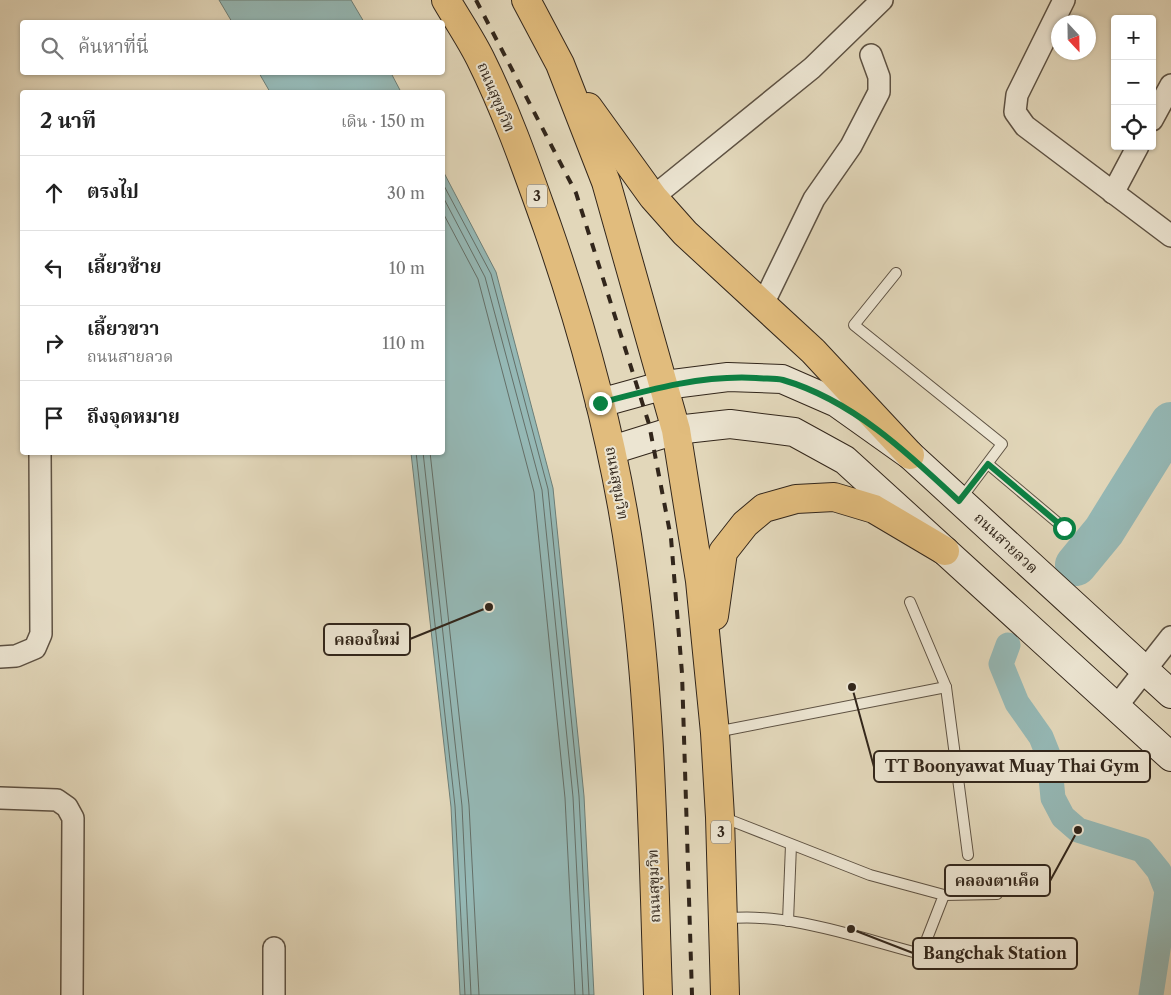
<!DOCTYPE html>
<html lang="th">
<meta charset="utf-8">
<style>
body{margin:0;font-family:"Libre Caslon Text","Noto Serif Thai",serif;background:#f6f6f6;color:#222}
.controls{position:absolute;right:15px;top:15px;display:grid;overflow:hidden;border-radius:5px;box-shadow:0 1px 4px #0004}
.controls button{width:45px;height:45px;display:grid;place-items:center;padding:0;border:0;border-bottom:1px solid #e0e0e0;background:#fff;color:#222;font:25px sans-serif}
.compass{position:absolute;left:1051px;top:15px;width:45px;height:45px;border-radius:50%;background:#fff;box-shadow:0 1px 4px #0004;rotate:158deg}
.stop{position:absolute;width:15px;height:15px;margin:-11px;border:4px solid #0b8043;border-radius:50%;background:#fff}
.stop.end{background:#0b8043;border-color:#fff;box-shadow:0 1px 5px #0008}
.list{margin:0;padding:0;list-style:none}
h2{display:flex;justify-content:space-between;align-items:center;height:65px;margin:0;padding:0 20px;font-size:21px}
h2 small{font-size:16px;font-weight:400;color:#767676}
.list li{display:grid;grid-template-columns:32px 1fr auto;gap:15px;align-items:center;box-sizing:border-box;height:75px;padding:0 20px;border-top:1px solid #e0e0e0}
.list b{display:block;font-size:19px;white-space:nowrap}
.list p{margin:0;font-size:16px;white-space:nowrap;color:#767676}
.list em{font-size:16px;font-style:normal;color:#767676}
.icon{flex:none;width:28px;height:28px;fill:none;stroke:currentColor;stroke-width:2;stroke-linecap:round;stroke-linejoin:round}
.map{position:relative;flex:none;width:1171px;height:995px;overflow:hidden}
.search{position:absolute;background:#fff;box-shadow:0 1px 4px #0004;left:20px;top:20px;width:425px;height:55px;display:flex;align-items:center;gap:12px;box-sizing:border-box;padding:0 18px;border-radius:5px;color:#767676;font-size:19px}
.panel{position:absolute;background:#fff;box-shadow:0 1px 4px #0004;left:20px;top:90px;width:425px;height:365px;border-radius:5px}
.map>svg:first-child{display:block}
.water{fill:#95b8b5;stroke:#6d7e77}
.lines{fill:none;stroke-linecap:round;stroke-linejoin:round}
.shore{stroke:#646f68;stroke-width:1}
.canal{stroke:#95b8b5;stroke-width:25}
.river{stroke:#95b8b5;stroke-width:42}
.service-casing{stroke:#5e5243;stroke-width:12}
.minor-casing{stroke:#5e5243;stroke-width:24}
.secondary-casing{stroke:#32261b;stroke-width:30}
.trunk-casing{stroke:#32261b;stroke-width:30}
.service{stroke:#ece5d2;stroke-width:10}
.minor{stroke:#ece5d2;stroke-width:21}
.secondary{stroke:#ece5d2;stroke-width:28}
.trunk{stroke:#e1bc7d;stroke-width:28}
.rail{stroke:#32261b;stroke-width:4;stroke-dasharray:9 9;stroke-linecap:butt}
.route{stroke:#0b8043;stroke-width:6}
.labels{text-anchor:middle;stroke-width:4;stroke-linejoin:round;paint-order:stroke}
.shield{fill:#ece5d2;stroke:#6a5f52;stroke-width:1}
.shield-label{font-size:14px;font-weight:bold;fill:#32261b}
.street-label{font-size:15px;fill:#32261b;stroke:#ece5d2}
.leader{fill:none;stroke:#32261b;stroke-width:2}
.callout-dot{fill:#32261b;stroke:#ece5d2;stroke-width:2}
.callout{fill:#ece5d2;stroke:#32261b;stroke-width:2}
.callout-label{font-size:16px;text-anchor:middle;font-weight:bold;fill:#32261b}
</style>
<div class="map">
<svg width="1171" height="995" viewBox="0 0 1171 995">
<rect width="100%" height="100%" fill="#e2d7ba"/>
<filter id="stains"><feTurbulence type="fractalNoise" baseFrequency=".004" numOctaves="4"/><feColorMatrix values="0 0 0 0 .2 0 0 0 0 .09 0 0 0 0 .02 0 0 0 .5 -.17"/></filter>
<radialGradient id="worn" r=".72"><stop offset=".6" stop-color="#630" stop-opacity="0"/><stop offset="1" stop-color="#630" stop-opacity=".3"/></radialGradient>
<g class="water">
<polygon points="219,0 351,0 364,22 232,22"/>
<polygon points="259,73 391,73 401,92 270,92"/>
<polygon points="443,171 496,272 553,488 584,796 594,995 460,995 451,807 411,453 442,452"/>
</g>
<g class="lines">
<g class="shore">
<polyline points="442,182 491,274 548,489 579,796 589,995"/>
<polyline points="442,195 485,277 542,490 573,797 583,995"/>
<polyline points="442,211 478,279 534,492 565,798 575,995"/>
<polyline points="416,452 455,806 465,995"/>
<polyline points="423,452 462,806 471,995"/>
<polyline points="430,452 469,805 479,995"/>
</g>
<polyline class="canal" points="1008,645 1001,664 1017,703 1041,737 1049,757 1053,798 1063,817 1078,830 1142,850 1159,871 1167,891 1151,995"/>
<polyline class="river" points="1076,565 1104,531 1171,423"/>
<g class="service-casing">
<g id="service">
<polyline points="896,273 854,325 1002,444 960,500"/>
<polyline points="988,464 1064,528"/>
<polyline points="910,602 946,687 968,855"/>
<polyline points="716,732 946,687"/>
<path d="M722 817 870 875 944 895 921 954C859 938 787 911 723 919"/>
<polyline points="944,895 997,894"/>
<polyline points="788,921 791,845"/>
</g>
</g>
<g class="minor-casing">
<g id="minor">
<polyline points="1064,0 1017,95 1015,112 1025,126 1171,236"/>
<polyline points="1152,120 1171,85"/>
<polyline points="1113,193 1138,146"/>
<polyline points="653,197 812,68 882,0"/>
<polyline points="763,304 814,199 851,146 879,92 879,77 871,55"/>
<polyline points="0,657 16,656 35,648 41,634 40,452"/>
<polyline points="1116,707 1171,637"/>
<polyline points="0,798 57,800 67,807 73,818 72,995"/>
<polyline points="274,948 274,995"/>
</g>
</g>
<g class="secondary-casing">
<g id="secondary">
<polyline points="600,403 665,385 728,377 782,379 837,403 910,455 1171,694"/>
<polyline points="612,450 676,430 730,424 794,432 845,460 1171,757"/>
</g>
</g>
<g class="trunk-casing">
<g id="trunk">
<path d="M446 0C457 19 470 38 480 58 507 112 527 170 547 226 585 335 615 447 631 562 652 705 653 851 658 995"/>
<polyline points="526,0 560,64 606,182 676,430 700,581 715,733 720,817 725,995"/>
<polyline points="588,107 653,197 685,233 813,351 910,455"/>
<polyline points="714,616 723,552 745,524 764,508 796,499 834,497 874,509 945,551"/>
</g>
</g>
<use href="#service" class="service"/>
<use href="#minor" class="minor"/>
<use href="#secondary" class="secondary"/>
<use href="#trunk" class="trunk"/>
<polyline class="rail" points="476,0 576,193 649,424 671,538 682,673 692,995"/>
</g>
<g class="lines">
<path class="route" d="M600 403C652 389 703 375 756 378 765 379 775 378 783 380 852 400 908 453 959 501L988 464 1064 528"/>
</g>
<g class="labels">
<g class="shield">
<rect x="527" y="184.5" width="20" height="23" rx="4"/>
<rect x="711" y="820.5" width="20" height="23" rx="4"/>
</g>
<g class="shield-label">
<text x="537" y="201">3</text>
<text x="721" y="837">3</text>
</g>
<g class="street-label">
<text transform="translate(496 97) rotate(67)" y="5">ถนนสุขุมวิท</text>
<text transform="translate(617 483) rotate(80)" y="5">ถนนสุขุมวิท</text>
<text transform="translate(1006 543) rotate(43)" y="5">ถนนสายลวด</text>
<text transform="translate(654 886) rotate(-92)" y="5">ถนนสุขุมวิท</text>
</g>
</g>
<path class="leader" d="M489 607L410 639M852 687L874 767M1078 830L1050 881M851 929L913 953"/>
<g class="callout-dot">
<circle cx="489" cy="607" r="5"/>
<circle cx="852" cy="687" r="5"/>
<circle cx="1078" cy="830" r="5"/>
<circle cx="851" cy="929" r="5"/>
</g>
<g class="callout">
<rect x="324" y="624" width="86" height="31" rx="5"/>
<rect x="874" y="751" width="276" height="31" rx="5"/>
<rect x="945" y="865" width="105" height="31" rx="5"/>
<rect x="913" y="938" width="164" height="31" rx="5"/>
</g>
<g class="callout-label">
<text x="367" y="645">คลองใหม่</text>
<text x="1012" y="772">TT Boonyawat Muay Thai Gym</text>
<text x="997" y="886">คลองตาเค็ด</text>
<text x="995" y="959">Bangchak Station</text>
</g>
<rect width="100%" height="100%" filter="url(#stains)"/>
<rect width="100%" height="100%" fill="url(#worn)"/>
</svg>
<div class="controls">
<button>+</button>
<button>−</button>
<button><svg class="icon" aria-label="locate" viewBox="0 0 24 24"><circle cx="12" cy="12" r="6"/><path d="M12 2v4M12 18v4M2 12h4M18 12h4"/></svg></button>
</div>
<svg class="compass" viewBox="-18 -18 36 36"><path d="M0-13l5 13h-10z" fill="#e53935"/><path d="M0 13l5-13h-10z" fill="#767676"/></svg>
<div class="stop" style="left:1064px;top:528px"></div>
<div class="stop end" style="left:600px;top:403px"></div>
<div class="search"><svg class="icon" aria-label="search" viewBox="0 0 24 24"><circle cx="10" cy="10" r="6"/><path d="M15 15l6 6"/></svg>ค้นหาที่นี่</div>
<section class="panel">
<h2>2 นาที<small>เดิน · 150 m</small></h2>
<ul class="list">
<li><svg class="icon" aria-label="ahead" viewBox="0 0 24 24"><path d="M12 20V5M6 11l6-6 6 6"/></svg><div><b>ตรงไป</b></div><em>30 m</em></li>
<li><svg class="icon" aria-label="left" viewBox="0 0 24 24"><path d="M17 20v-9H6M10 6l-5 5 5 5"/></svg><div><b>เลี้ยวซ้าย</b></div><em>10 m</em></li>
<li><svg class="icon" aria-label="right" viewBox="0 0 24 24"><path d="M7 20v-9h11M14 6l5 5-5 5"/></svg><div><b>เลี้ยวขวา</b><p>ถนนสายลวด</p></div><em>110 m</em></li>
<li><svg class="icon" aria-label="arrive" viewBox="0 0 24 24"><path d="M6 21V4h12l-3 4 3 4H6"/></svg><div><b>ถึงจุดหมาย</b></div></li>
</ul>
</section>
</div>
